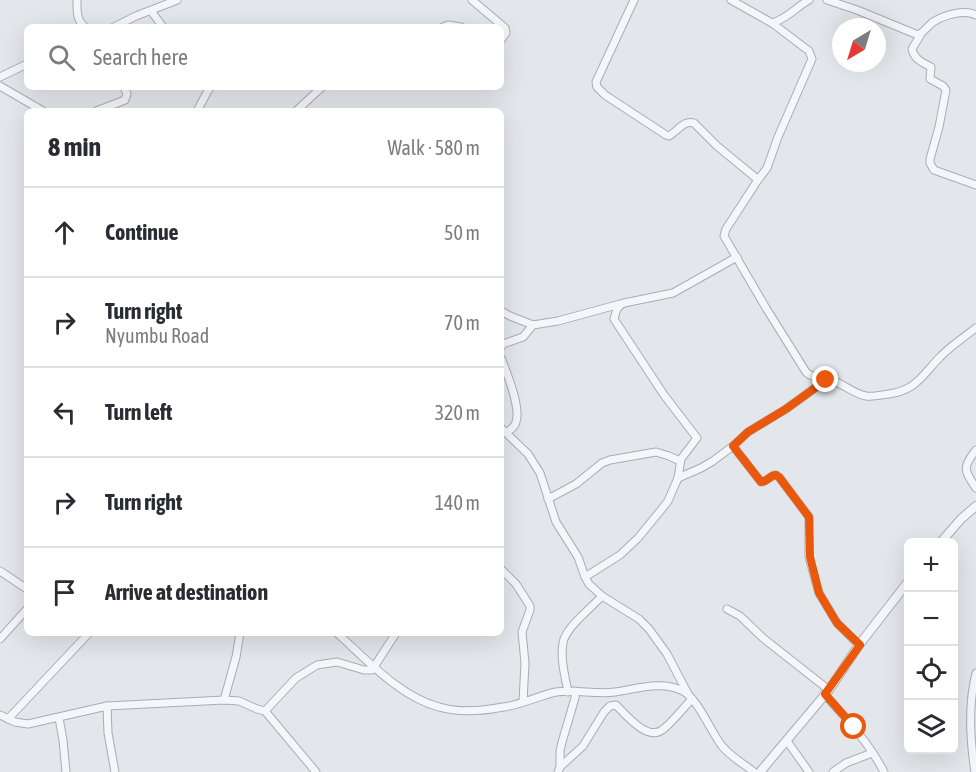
<!DOCTYPE html>
<meta charset="utf-8">
<style>
body{margin:0;font-family:"Asap Condensed",sans-serif;background:#f7f7f7;color:#2b2b33}
.controls{position:absolute;right:18px;bottom:18px;display:grid;overflow:hidden;border-radius:9px;box-shadow:0 6px 24px #0002}
.controls button{width:54px;height:54px;display:grid;place-items:center;padding:0;border:0;border-bottom:2px solid #e1e1e2;background:#fff;color:#2b2b33;font:30px sans-serif}
.compass{position:absolute;left:832px;top:18px;width:54px;height:54px;border-radius:50%;background:#fff;box-shadow:0 6px 24px #0002;rotate:218deg}
.stop{position:absolute;width:18px;height:18px;margin:-14px;border:4px solid #ea580c;border-radius:50%;background:#fff}
.stop.end{background:#ea580c;border-color:#fff;box-shadow:0 2px 6px #0008}
.list{margin:0;padding:0;list-style:none}
h2{display:flex;justify-content:space-between;align-items:center;height:78px;margin:0;padding:0 24px;font-size:26px}
h2 small{font-size:20px;font-weight:400;color:#7c7c81}
.list li{display:grid;grid-template-columns:39px 1fr auto;gap:18px;align-items:center;box-sizing:border-box;height:90px;padding:0 24px;border-top:2px solid #e1e1e2}
.list b{display:block;font-size:22px;white-space:nowrap}
.list p{margin:0;font-size:20px;white-space:nowrap;color:#7c7c81}
.list em{font-size:20px;font-style:normal;color:#7c7c81}
.icon{flex:none;width:33px;height:33px;fill:none;stroke:currentColor;stroke-width:2;stroke-linecap:round;stroke-linejoin:round}
.map{position:relative;flex:none;width:976px;height:772px;overflow:hidden}
.search{position:absolute;background:#fff;box-shadow:0 6px 24px #0002;left:24px;top:24px;width:480px;height:66px;display:flex;align-items:center;gap:15px;box-sizing:border-box;padding:0 21px;border-radius:9px;color:#7c7c81;font-size:22px}
.panel{position:absolute;background:#fff;box-shadow:0 6px 24px #0002;left:24px;top:108px;width:480px;height:528px;border-radius:9px}
.map>svg:first-child{display:block}
.lines{fill:none;stroke-linecap:round;stroke-linejoin:round}
.minor-casing{stroke:#a8adb4;stroke-width:9}
.tertiary-casing{stroke:#a8adb4;stroke-width:10}
.minor{stroke:#f5f6f9;stroke-width:7}
.tertiary{stroke:#f5f6f9;stroke-width:8}
.route{stroke:#ea580c;stroke-width:8}
</style>
<div class="map">
<svg width="976" height="772" viewBox="0 0 976 772">
<rect width="100%" height="100%" fill="#e3e6ea"/>
<g class="lines">
<g class="minor-casing">
<g id="minor">
<path d="M77 0C77 10 76 20 85 27"/>
<polyline points="472,0 505,28 506,33 501,40"/>
<path d="M634 0 596 82 597 87 605 95 666 135 669 136C678 131 683 120 694 123L717 146 756 178 757 181 754 186 726 229 724 236 766 308 806 372C814 380 826 378 836 382 846 386 855 394 866 396 873 397 881 395 889 394 916 390 922 376 940 357 951 346 964 337 976 328"/>
<path d="M731 0 772 23C787 19 796 7 809 0"/>
<path d="M827 0 857 10 918 35C924 32 928 26 933 22 944 15 965 9 976 15"/>
<polyline points="151,11 163,27"/>
<polyline points="114,27 136,16 177,0"/>
<polyline points="443,27 448,25 461,27"/>
<path d="M921 34 912 49C914 59 923 63 931 67L930 79 943 86 946 90 939 127 930 159V163L934 170 976 185"/>
<polyline points="0,77 27,64"/>
<polyline points="0,86 43,111"/>
<polyline points="96,111 125,100 127,94 124,87"/>
<polyline points="197,111 210,87"/>
<polyline points="296,111 322,87"/>
<polyline points="757,181 767,168 778,137 812,59 809,51 772,23"/>
<polyline points="501,311 510,316 533,325"/>
<polyline points="501,347 503,344 523,337 533,325 558,321 620,304"/>
<path d="M501 358C507 373 521 407 516 422 515 427 510 430 507 432"/>
<polyline points="501,428 528,454 540,473 556,522 578,557 585,577 589,584 602,596 639,619 649,629 667,654 688,694"/>
<path d="M733 446 761 482C767 482 770 475 776 475L779 477 809 517V557L819 593 837 623 859 645"/>
<path d="M976 450C962 468 964 470 976 488"/>
<polyline points="678,478 701,468 713,461 733,446 748,432 786,409 826,380"/>
<polyline points="548,499 576,484 602,463 610,460 656,452 669,456 680,461"/>
<polyline points="501,569 516,584 530,606 530,610 522,632 525,663 523,702"/>
<polyline points="0,571 27,589"/>
<path d="M585 577 620 555 638 538 661 510 668 501 678 478 681 459 697 438 664 395 614 319C616 311 617 306 624 303L673 293 737 257"/>
<polyline points="727,609 740,616 763,638 829,690"/>
<path d="M337 633C366 659 400 697 439 707 460 713 483 711 503 707 521 705 538 696 556 692 576 689 596 695 615 692 636 689 662 680 683 691 698 699 711 732 722 746 731 757 744 764 754 772"/>
<polyline points="0,639 27,609"/>
<path d="M568 692C565 676 559 655 564 639 570 624 591 608 602 596"/>
<path d="M824 694C847 719 869 743 884 772"/>
<polyline points="224,700 236,657 240,633"/>
<polyline points="107,706 108,733 115,772"/>
<polyline points="265,711 316,772"/>
<polyline points="0,715 15,722 28,724 107,706 224,700 239,701 257,709 265,711 296,678 317,665 337,662 364,670 372,670 396,633"/>
<polyline points="59,718 63,740 66,772"/>
<polyline points="8,719 89,633"/>
<polyline points="787,741 809,772"/>
<path d="M560 767 583 746 604 712 610 706 616 705C626 715 647 741 662 730 671 724 684 707 692 699"/>
<polyline points="558,772 560,767 560,751 562,742 575,698 575,691"/>
<polyline points="833,772 846,763 872,753"/>
<path d="M975 772C970 740 968 704 976 673"/>
</g>
</g>
<g class="tertiary-casing">
<g id="tertiary">
<polyline points="941,542 961,519 976,506"/>
<polyline points="760,772 829,690 859,645 908,582"/>
</g>
</g>
<use href="#minor" class="minor"/>
<use href="#tertiary" class="tertiary"/>
</g>
<g class="lines">
<path class="route" d="M826 380 786 409 748 432 733 446 761 482C767 482 770 475 776 475L779 477 809 517 810 557 819 593 837 623 860 645 825 694 854 727"/>
</g>
</svg>
<div class="controls">
<button>+</button>
<button>−</button>
<button><svg class="icon" aria-label="locate" viewBox="0 0 24 24"><circle cx="12" cy="12" r="6"/><path d="M12 2v4M12 18v4M2 12h4M18 12h4"/></svg></button>
<button><svg class="icon" aria-label="layers" viewBox="0 0 24 24"><path d="M12 4l9 5-9 5-9-5zM3 14l9 5 9-5"/></svg></button>
</div>
<svg class="compass" viewBox="-18 -18 36 36"><path d="M0-13l5 13h-10z" fill="#e53935"/><path d="M0 13l5-13h-10z" fill="#7c7c81"/></svg>
<div class="stop" style="left:854px;top:727px"></div>
<div class="stop end" style="left:826px;top:380px"></div>
<div class="search"><svg class="icon" aria-label="search" viewBox="0 0 24 24"><circle cx="10" cy="10" r="6"/><path d="M15 15l6 6"/></svg>Search here</div>
<section class="panel">
<h2>8 min<small>Walk · 580 m</small></h2>
<ul class="list">
<li><svg class="icon" aria-label="ahead" viewBox="0 0 24 24"><path d="M12 20V5M6 11l6-6 6 6"/></svg><div><b>Continue</b></div><em>50 m</em></li>
<li><svg class="icon" aria-label="right" viewBox="0 0 24 24"><path d="M7 20v-9h11M14 6l5 5-5 5"/></svg><div><b>Turn right</b><p>Nyumbu Road</p></div><em>70 m</em></li>
<li><svg class="icon" aria-label="left" viewBox="0 0 24 24"><path d="M17 20v-9H6M10 6l-5 5 5 5"/></svg><div><b>Turn left</b></div><em>320 m</em></li>
<li><svg class="icon" aria-label="right" viewBox="0 0 24 24"><path d="M7 20v-9h11M14 6l5 5-5 5"/></svg><div><b>Turn right</b></div><em>140 m</em></li>
<li><svg class="icon" aria-label="arrive" viewBox="0 0 24 24"><path d="M6 21V4h12l-3 4 3 4H6"/></svg><div><b>Arrive at destination</b></div></li>
</ul>
</section>
</div>
